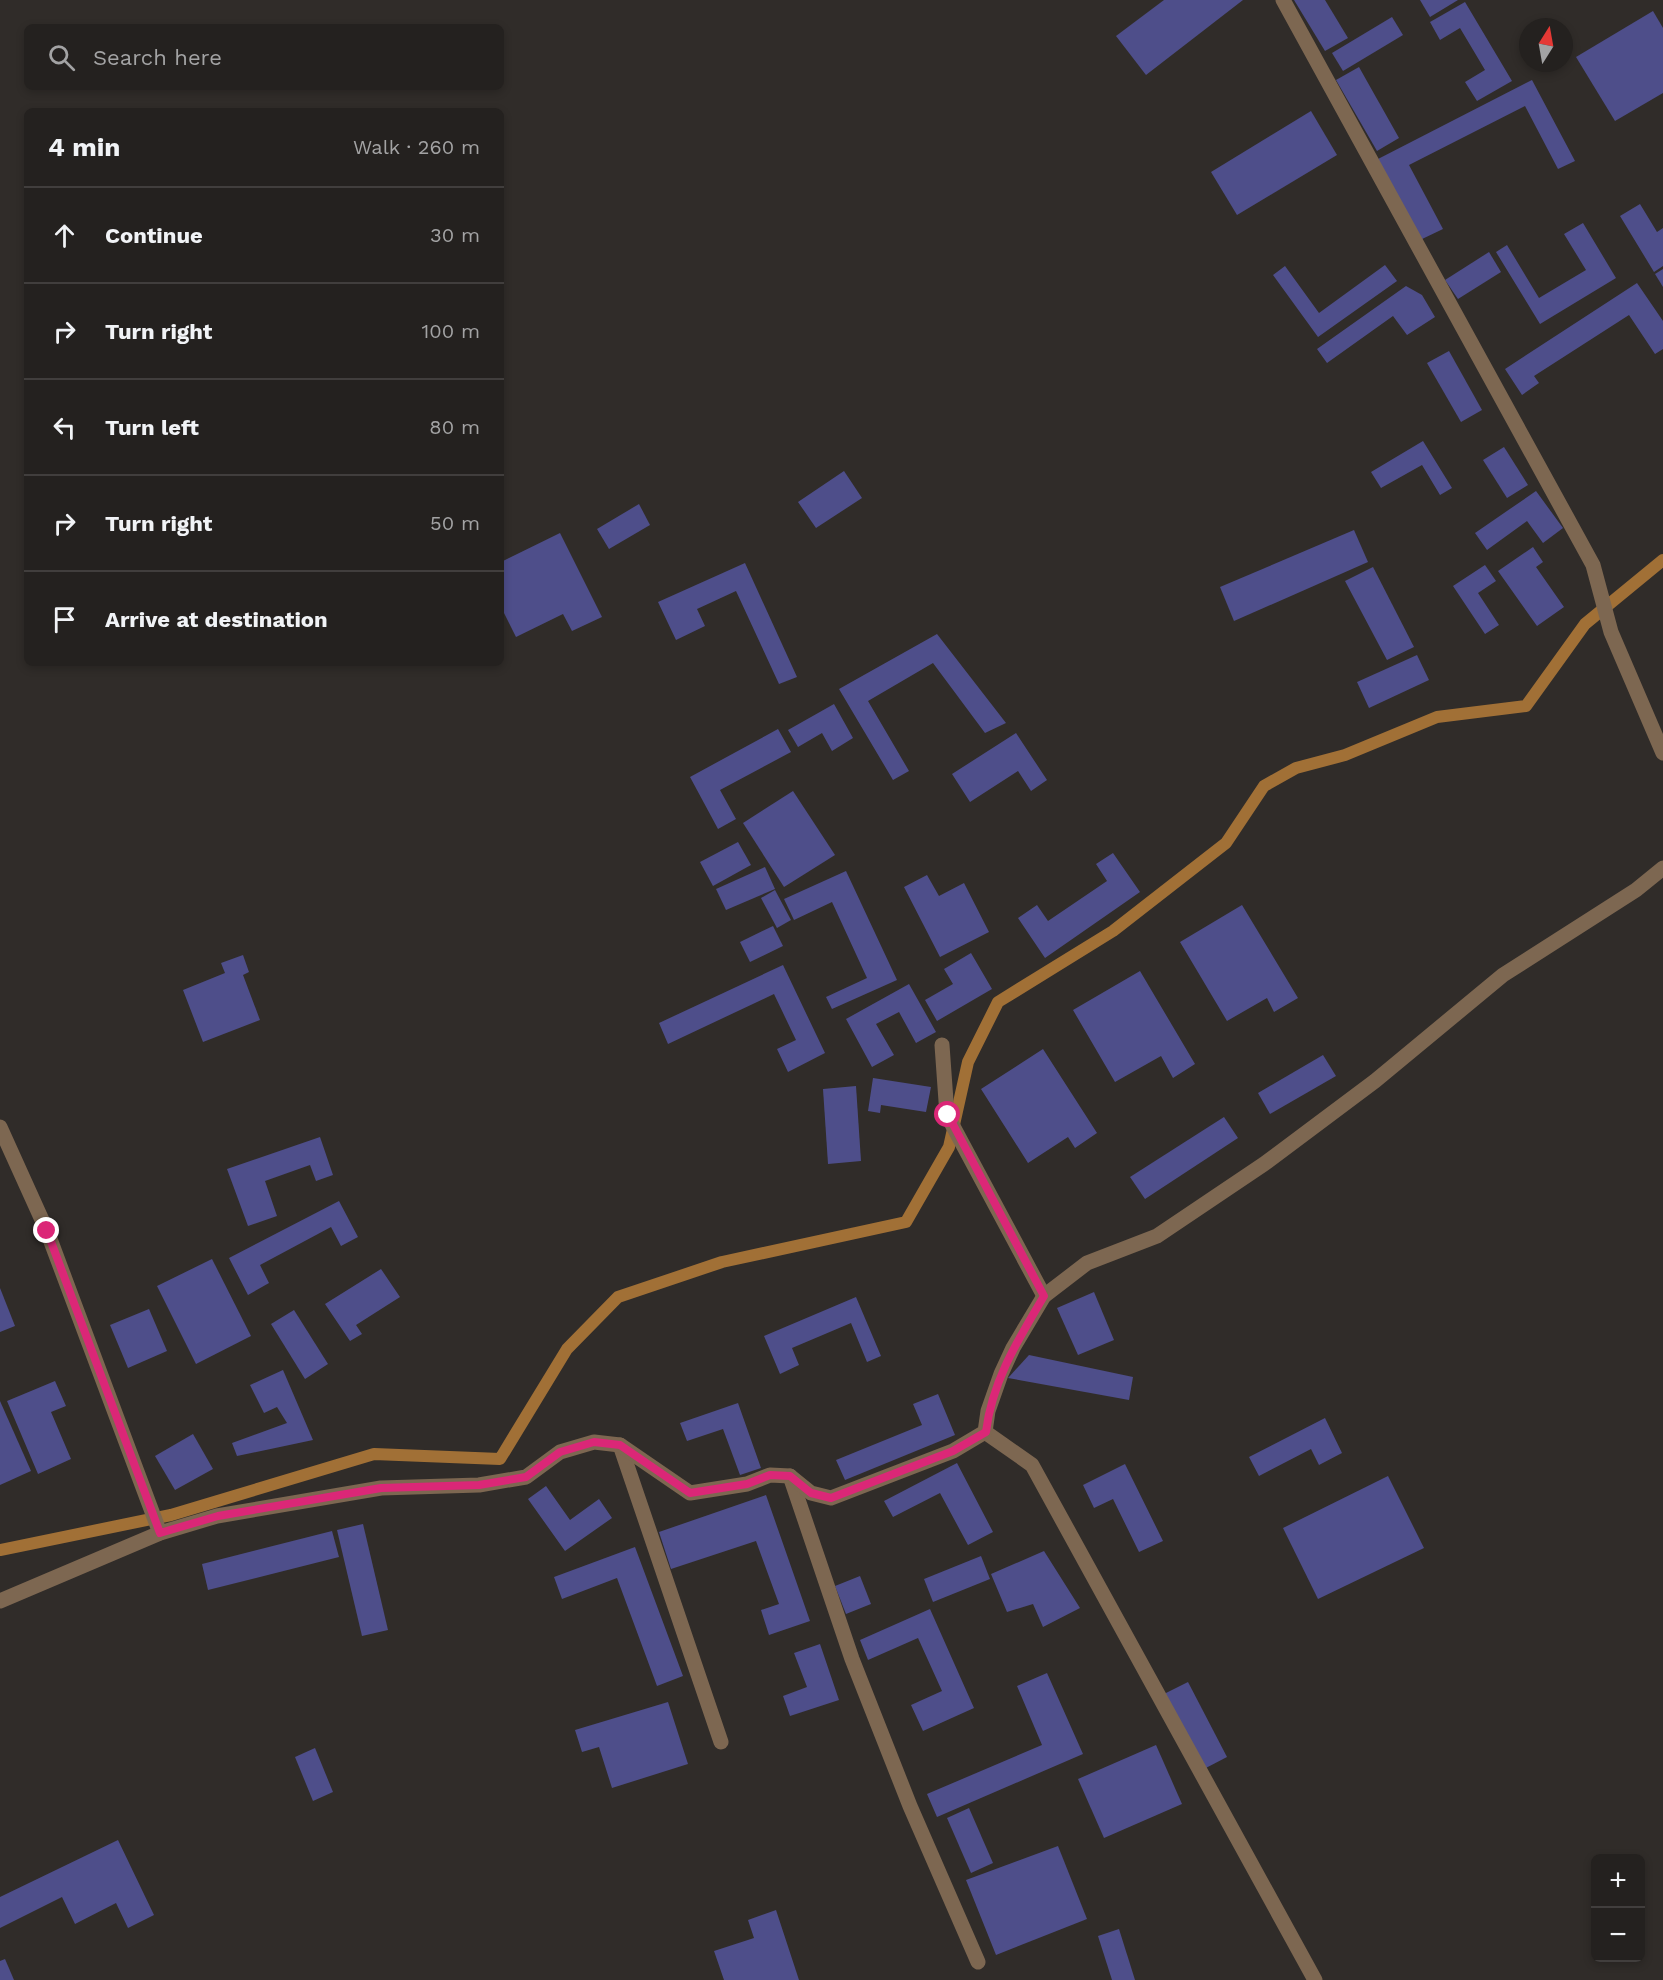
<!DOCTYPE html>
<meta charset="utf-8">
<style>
body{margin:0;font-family:"Work Sans",sans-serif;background:#302e2c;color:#f1f3f6}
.controls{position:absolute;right:18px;bottom:18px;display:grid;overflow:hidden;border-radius:9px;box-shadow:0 3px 9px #0003}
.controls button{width:54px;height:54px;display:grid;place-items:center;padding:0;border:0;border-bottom:2px solid #413e3d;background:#24211f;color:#f1f3f6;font:30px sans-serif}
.compass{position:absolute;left:1519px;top:18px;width:54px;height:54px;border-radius:50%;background:#24211f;box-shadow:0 3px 9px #0003;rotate:11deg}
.stop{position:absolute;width:18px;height:18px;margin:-14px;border:4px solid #db2777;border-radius:50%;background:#fff}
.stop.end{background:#db2777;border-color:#fff;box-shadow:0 2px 6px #0008}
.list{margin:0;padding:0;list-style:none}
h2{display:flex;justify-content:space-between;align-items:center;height:78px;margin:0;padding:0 24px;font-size:26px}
h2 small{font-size:20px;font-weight:400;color:#a3a3a4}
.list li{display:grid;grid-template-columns:39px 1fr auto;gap:18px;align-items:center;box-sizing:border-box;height:96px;padding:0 24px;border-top:2px solid #413e3d}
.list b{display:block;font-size:22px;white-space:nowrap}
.list em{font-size:20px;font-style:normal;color:#a3a3a4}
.icon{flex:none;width:33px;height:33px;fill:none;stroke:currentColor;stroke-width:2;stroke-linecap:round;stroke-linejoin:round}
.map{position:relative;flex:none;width:1663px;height:1980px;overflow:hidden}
.search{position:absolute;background:#24211f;box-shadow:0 3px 9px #0003;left:24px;top:24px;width:480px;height:66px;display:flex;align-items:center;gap:15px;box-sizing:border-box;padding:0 21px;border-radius:9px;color:#a3a3a4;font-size:22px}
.panel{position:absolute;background:#24211f;box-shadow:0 3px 9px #0003;left:24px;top:108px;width:480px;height:558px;border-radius:9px}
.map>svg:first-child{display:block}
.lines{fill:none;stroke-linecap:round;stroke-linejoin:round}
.stream{stroke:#a17036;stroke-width:12}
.building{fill:#4e4e8a}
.minor{stroke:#7d6751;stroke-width:15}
.tertiary{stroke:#7d6751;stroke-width:15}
.route{stroke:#db2777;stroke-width:8}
</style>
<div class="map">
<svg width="1663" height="1980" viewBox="0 0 1663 1980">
<rect width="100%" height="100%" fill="#302c29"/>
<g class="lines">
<polyline class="stream" points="0,1550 171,1515 374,1454 500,1459 567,1349 618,1297 722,1262 906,1222 949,1147 968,1062 998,1002 1113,931 1226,843 1264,786 1296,768 1345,755 1437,717 1526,706 1585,624 1663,560"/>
</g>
<g class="building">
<polygon points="1164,0 1243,0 1146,75 1116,36"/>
<polygon points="1294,0 1325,0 1348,38 1325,51"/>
<polygon points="1420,0 1458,0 1430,17"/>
<polygon points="1465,2 1512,81 1477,101 1465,82 1485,70 1460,28 1440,40 1430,22"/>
<polygon points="1653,11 1663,28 1663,93 1615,121 1576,57"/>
<polygon points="1392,17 1403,35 1343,71 1332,53"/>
<polygon points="1359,67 1399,138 1377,151 1336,80"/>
<polygon points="1532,80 1575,161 1558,169 1525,106 1409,165 1443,229 1420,240 1378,159"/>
<polygon points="1311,111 1337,155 1237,215 1211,172"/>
<polygon points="1640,204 1657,232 1663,228 1663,266 1654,272 1620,216"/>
<polygon points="1583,223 1616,278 1540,324 1496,252 1507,245 1539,298 1586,270 1564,234"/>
<polygon points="1489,252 1501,272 1458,299 1445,280"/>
<polygon points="1385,265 1397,281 1318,337 1273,275 1285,266 1319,313"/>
<polygon points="1663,269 1663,287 1655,274"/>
<polygon points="1637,283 1663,321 1663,349 1655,354 1629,315 1534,376 1539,383 1522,395 1505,369"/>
<polygon points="1406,286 1422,295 1435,317 1407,335 1393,316 1327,363 1317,349"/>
<polygon points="1449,351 1482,410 1461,422 1427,363"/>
<polygon points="1423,441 1452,488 1440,495 1422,465 1381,488 1371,472"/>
<polygon points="1504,447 1528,485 1507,498 1483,460"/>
<polygon points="844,471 862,498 816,528 798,502"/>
<polygon points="1536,491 1563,528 1543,543 1527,521 1487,550 1475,533"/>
<polygon points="639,504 650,525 609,549 597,529"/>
<polygon points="1354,530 1368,562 1234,621 1220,587"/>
<polygon points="560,533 602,617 572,631 563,614 516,637 501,607 501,562"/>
<polygon points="1533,547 1543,562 1536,567 1564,607 1537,626 1498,571"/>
<polygon points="745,563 797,677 779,684 736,591 697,609 705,626 676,640 658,602"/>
<polygon points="1485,565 1496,581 1478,593 1499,625 1485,634 1453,586"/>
<polygon points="1373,567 1414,647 1387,660 1345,581"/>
<polygon points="937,634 1006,723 985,733 933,663 868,701 909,771 893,780 839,689"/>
<polygon points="1417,655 1429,680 1369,708 1357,682"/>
<polygon points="834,704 853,738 832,751 822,733 798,747 788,730"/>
<polygon points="778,729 791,752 720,790 736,819 718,829 690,777"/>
<polygon points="1016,733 1047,780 1031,791 1018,771 970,802 952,774"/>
<polygon points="793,791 835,855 784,887 743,823"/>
<polygon points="738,842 751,865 713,886 700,862"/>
<polygon points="1113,853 1140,892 1045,958 1018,918 1037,905 1048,921 1107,881 1096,864"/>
<polygon points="765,867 775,889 726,910 716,889"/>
<polygon points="846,871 897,980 832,1009 826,997 867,978 832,902 794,920 784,899"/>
<polygon points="927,875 939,896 964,883 989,932 940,957 904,887"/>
<polygon points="775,890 791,920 777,928 761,898"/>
<polygon points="1242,905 1298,998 1274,1012 1267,998 1227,1021 1180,942"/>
<polygon points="773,926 783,946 750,962 740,942"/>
<polygon points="971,953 992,989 937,1021 925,1000 953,984 944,969"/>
<polygon points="243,955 249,972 243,975 260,1020 203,1042 183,990 225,973 221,963"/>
<polygon points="783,965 825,1053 788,1072 777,1049 796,1040 774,994 668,1044 659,1023"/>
<polygon points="1140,971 1195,1064 1173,1078 1161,1056 1115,1082 1073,1010"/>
<polygon points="909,984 936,1032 916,1043 899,1012 876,1024 894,1055 872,1067 846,1019"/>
<polygon points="1043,1049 1097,1133 1075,1148 1068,1137 1028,1163 981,1089"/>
<polygon points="1323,1055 1336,1076 1270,1114 1258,1093"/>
<polygon points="873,1078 931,1087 926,1112 881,1105 880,1113 868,1111"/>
<polygon points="856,1086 861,1161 828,1164 823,1089"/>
<polygon points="1224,1117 1238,1138 1145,1199 1130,1177"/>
<polygon points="320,1137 333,1175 316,1181 310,1165 265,1181 277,1216 248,1226 227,1169"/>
<polygon points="339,1201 358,1237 341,1246 331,1227 260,1265 269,1283 248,1295 229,1258"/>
<polygon points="212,1259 251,1336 196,1364 157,1286"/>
<polygon points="381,1269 400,1297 356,1325 362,1334 350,1341 325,1304"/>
<polygon points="0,1288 15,1326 0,1332"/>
<polygon points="1094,1292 1114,1340 1078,1355 1057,1308"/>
<polygon points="856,1297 881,1356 867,1362 851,1323 792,1348 799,1365 780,1374 764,1336"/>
<polygon points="149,1309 167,1351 128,1368 110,1325"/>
<polygon points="294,1310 328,1364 305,1379 271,1324"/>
<polygon points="1029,1355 1133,1377 1129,1400 1008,1378"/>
<polygon points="283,1370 313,1440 237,1456 232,1443 287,1423 277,1407 264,1413 250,1385"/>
<polygon points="55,1381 66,1406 51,1412 71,1459 38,1474 7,1401"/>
<polygon points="938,1394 955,1435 845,1480 836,1460 922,1425 913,1404"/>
<polygon points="0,1401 31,1471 0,1485"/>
<polygon points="738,1403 761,1468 740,1475 723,1429 687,1441 680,1423"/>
<polygon points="1325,1418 1342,1453 1319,1465 1311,1449 1259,1476 1249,1457"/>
<polygon points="193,1434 213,1469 175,1490 155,1456"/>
<polygon points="957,1463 993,1532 968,1545 940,1493 893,1517 884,1501"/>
<polygon points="1125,1464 1163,1541 1139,1552 1113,1499 1094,1508 1083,1485"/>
<polygon points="1388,1476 1424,1548 1318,1599 1283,1528"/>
<polygon points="546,1486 570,1520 599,1499 612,1518 565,1551 528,1499"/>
<polygon points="766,1495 810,1621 769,1635 761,1610 779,1604 756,1541 671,1569 659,1532"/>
<polygon points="363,1524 388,1630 362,1636 337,1530"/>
<polygon points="332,1531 339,1557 208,1590 202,1564"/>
<polygon points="635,1547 683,1676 657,1686 617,1578 562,1599 554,1577"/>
<polygon points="1044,1551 1080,1608 1043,1627 1033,1604 1007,1612 991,1574"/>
<polygon points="981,1556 990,1579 933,1602 924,1579"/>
<polygon points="860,1576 871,1604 846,1614 835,1586"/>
<polygon points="930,1609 974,1708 923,1731 911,1705 942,1691 918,1638 868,1660 860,1640"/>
<polygon points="820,1644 839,1700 790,1716 783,1696 807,1687 794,1653"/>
<polygon points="1047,1673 1083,1754 937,1817 927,1794 1042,1745 1017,1686"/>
<polygon points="1188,1682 1227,1757 1202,1770 1164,1694"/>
<polygon points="668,1702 688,1764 612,1788 599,1747 582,1752 575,1730"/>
<polygon points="1156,1745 1182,1804 1104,1838 1078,1779"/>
<polygon points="315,1748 333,1792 313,1801 295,1757"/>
<polygon points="969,1808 993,1863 971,1873 947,1818"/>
<polygon points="118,1840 154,1915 128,1928 116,1903 75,1924 62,1897 0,1928 0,1897"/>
<polygon points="1058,1846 1087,1919 996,1955 966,1880"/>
<polygon points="776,1910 799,1980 724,1980 714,1951 754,1938 748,1920"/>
<polygon points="1119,1929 1135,1980 1112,1980 1098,1936"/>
<polygon points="5,1959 14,1980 0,1980 0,1961"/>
</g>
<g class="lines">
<g class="minor">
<polyline points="1283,0 1593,565 1611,632 1663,753"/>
<polyline points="942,1045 947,1115 1044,1296"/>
<polyline points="0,1127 47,1231 160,1533"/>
<polyline points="985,1432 1032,1465 1315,1980"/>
<polyline points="620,1445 721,1742"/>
<polyline points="790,1476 852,1659 910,1806 978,1962"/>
</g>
<polyline class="tertiary" points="0,1601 160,1533 217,1516 381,1488 479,1485 526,1477 560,1452 594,1442 620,1445 690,1493 747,1484 770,1475 790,1476 811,1493 831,1498 953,1451 985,1432 988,1411 1001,1374 1013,1348 1044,1296 1087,1263 1157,1236 1264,1164 1375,1081 1503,975 1636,890 1663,868"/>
</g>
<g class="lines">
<path class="route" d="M47 1231 160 1533 218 1516 381 1488 479 1485 526 1477 560 1452 594 1442 620 1445 690 1493 747 1484 770 1475 790 1476 811 1493 831 1498 953 1451 986 1432C992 1381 1018 1340 1044 1296L948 1115"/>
</g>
</svg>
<div class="controls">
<button>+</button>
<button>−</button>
</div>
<svg class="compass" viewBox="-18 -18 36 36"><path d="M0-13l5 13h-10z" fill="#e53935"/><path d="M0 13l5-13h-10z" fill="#a3a3a4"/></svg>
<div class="stop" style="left:948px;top:1115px"></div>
<div class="stop end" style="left:47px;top:1231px"></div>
<div class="search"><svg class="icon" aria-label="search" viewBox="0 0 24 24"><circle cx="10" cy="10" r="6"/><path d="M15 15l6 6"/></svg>Search here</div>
<section class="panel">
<h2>4 min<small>Walk · 260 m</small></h2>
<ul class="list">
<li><svg class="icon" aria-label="ahead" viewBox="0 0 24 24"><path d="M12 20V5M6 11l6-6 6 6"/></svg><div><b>Continue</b></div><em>30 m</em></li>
<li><svg class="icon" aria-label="right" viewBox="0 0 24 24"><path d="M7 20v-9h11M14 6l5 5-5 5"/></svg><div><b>Turn right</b></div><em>100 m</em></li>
<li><svg class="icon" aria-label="left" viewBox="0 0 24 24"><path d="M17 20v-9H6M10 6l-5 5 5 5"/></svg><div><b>Turn left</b></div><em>80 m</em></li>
<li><svg class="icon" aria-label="right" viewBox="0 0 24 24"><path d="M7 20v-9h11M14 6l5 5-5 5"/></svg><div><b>Turn right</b></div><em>50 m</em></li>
<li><svg class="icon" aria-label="arrive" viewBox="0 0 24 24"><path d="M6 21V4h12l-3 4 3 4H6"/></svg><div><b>Arrive at destination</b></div></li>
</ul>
</section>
</div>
